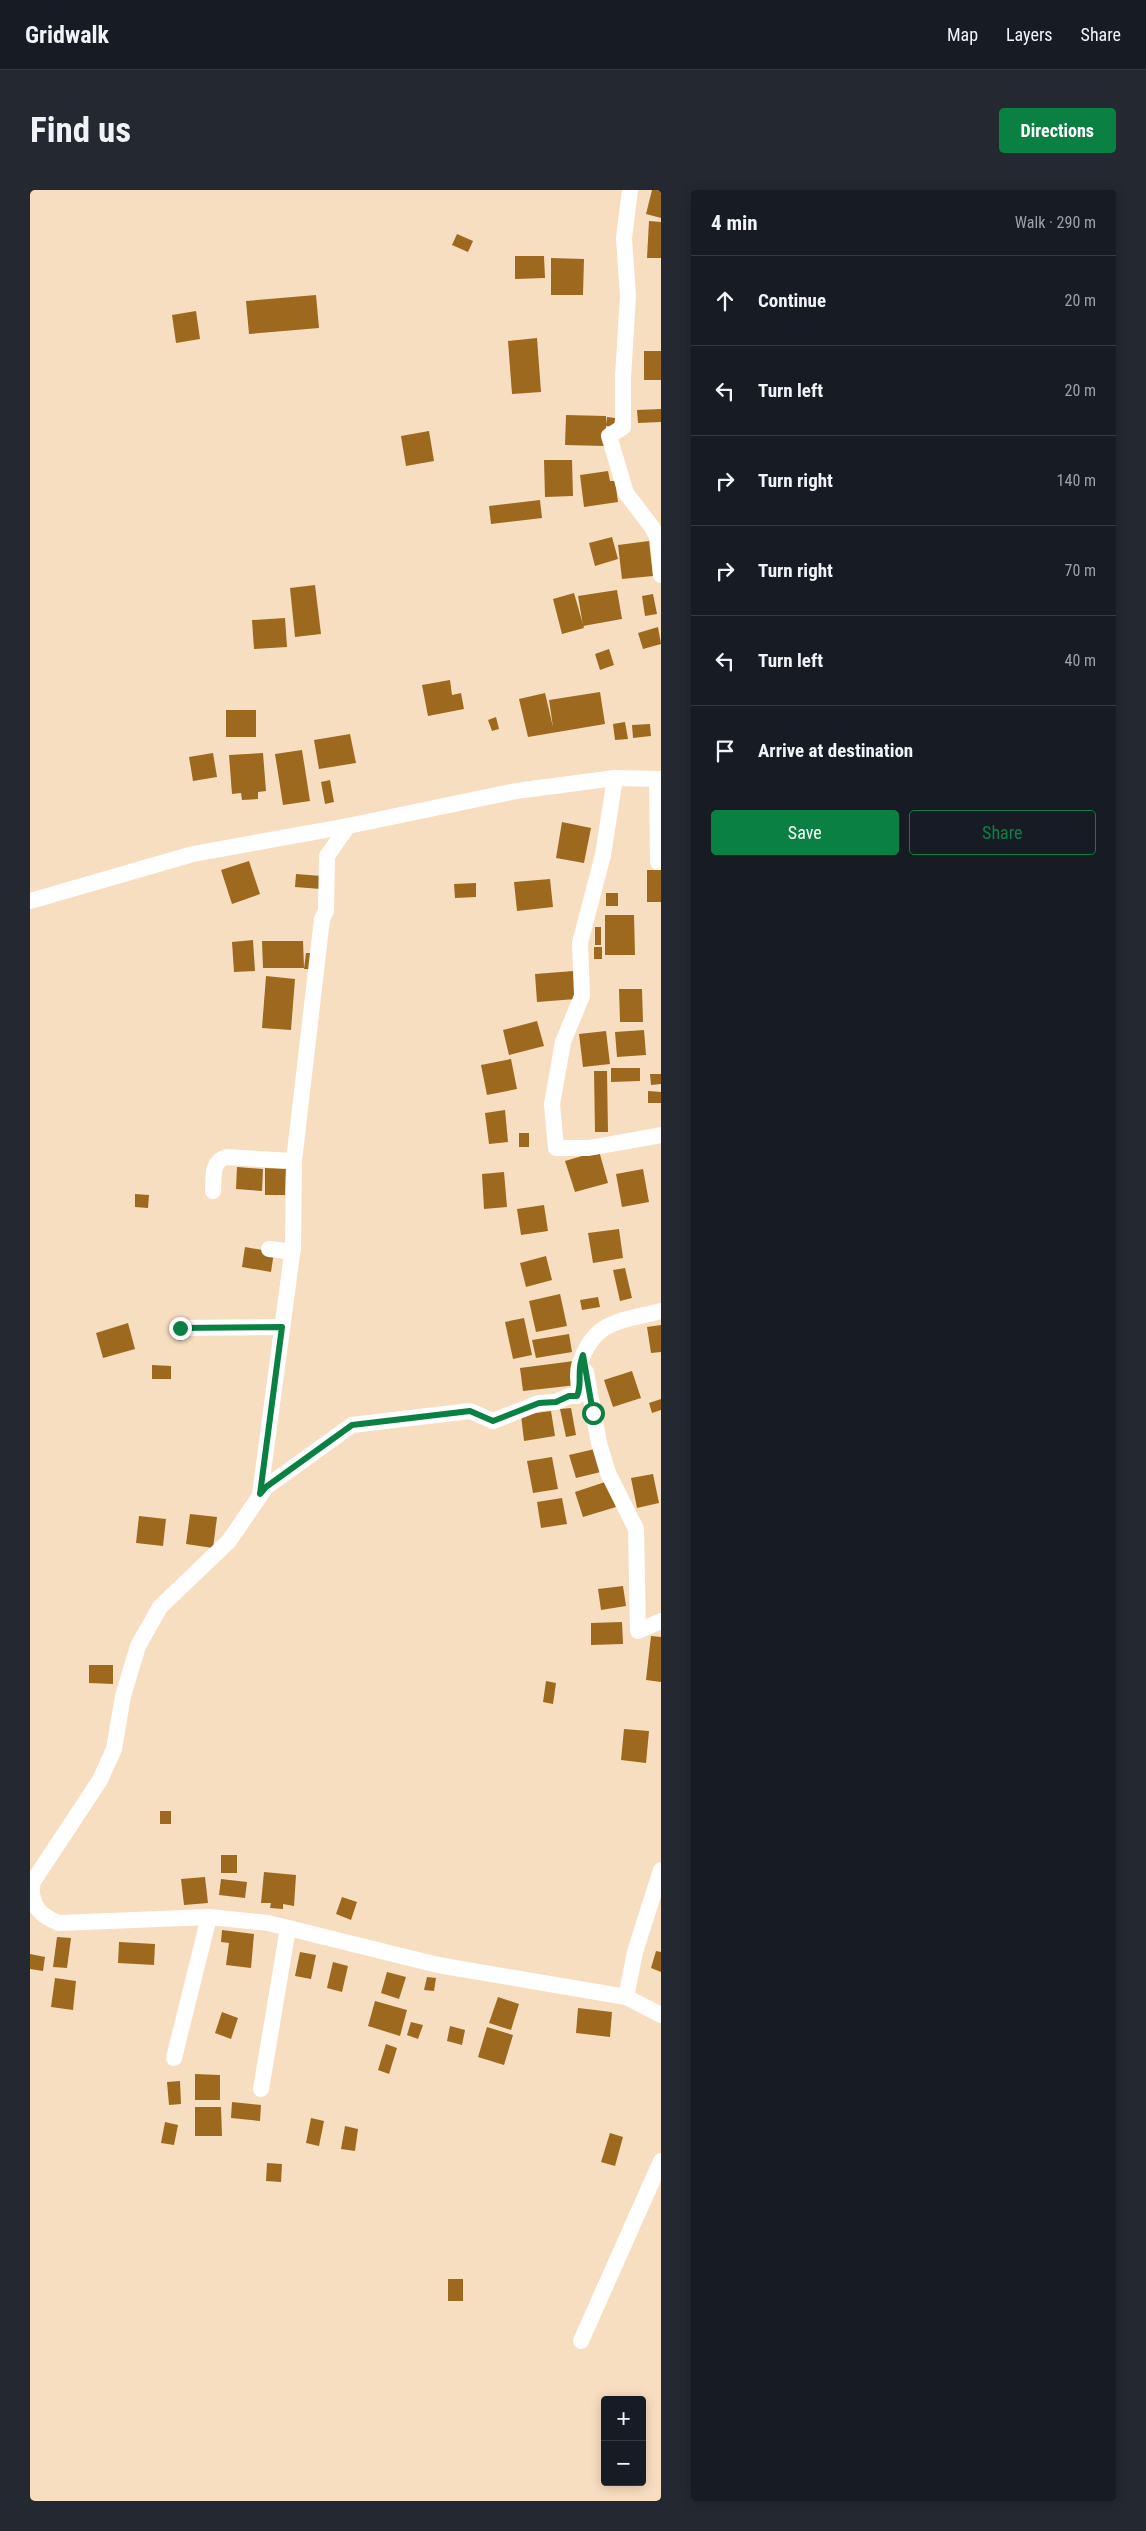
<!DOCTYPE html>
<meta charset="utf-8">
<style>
body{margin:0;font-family:"Roboto Condensed",sans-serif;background:#242831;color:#f1f3f6}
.controls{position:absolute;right:15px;bottom:15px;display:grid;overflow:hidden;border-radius:5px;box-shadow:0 2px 12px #0003}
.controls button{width:45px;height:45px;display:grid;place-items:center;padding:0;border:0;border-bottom:1px solid #363941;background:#171b24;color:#f1f3f6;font:25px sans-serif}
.stop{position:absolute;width:15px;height:15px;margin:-11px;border:4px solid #0b8043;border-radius:50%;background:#fff}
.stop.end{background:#0b8043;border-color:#fff;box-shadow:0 1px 5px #0008}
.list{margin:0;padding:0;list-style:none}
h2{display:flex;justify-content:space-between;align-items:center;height:65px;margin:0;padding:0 20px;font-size:21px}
h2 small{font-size:16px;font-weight:400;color:#9ea1a6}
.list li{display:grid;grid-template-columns:32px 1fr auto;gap:15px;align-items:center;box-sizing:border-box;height:90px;padding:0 20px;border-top:1px solid #363941}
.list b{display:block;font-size:19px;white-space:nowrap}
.list em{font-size:16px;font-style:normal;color:#9ea1a6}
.actions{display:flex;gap:10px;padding:15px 20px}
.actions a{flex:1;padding:11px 0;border:1px solid #0b8043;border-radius:5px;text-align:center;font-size:18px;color:#0b8043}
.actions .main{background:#0b8043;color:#fff}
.icon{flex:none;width:28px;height:28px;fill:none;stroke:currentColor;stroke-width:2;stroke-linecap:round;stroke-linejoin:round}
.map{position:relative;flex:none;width:631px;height:2311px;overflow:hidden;border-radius:5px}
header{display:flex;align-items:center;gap:30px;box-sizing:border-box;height:70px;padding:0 25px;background:#171b24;border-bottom:1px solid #363941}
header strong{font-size:24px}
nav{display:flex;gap:28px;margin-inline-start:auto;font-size:18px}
.intro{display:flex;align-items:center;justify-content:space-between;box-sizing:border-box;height:120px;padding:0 30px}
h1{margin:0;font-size:35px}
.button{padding:12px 22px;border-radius:5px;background:#0b8043;color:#fff;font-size:18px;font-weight:700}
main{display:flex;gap:30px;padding:0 30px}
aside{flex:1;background:#171b24;border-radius:5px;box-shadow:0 2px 12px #0003}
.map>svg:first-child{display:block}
.building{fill:#9d691e}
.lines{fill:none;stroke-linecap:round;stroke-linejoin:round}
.minor{stroke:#fff;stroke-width:16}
.route{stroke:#0b8043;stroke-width:6}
</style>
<header>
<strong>Gridwalk</strong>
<nav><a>Map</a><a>Layers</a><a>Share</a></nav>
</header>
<div class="intro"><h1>Find us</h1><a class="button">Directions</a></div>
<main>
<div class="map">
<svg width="631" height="2311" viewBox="0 0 631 2311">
<rect width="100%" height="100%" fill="#f8dec1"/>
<g class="building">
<polygon points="622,0 631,0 631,28 616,24"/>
<polygon points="619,31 631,32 631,68 617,68"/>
<polygon points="427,44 443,51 438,62 422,55"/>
<polygon points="485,66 514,66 515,88 485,89"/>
<polygon points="521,68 554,69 553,105 521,105"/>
<polygon points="286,105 289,138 219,144 216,111"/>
<polygon points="166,121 170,149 146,153 142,125"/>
<polygon points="507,148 511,202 482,204 478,151"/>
<rect x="614" y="161" width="17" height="29"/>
<polygon points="631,219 631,232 608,233 607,220"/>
<polygon points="536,225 576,226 576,234 577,227 585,228 584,237 576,236 575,256 535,255"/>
<polygon points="399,241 404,271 376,276 371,246"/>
<polygon points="514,270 542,270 543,306 515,307"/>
<polygon points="578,281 580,291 585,291 588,312 554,317 550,285"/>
<polygon points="510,310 512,328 461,334 459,316"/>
<polygon points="582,347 588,369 565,376 559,353"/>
<polygon points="619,351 623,386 592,389 588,355"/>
<polygon points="285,395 291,444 265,447 260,398"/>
<polygon points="587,400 592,429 553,436 548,406"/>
<polygon points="544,403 554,438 532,444 523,409"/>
<polygon points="623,404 627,424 615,426 612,406"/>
<polygon points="255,428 257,457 224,459 222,430"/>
<polygon points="628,437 631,454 613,459 608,443"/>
<polygon points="579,459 584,475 570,480 565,464"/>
<polygon points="420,490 422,505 431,503 434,519 398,526 392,495"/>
<polygon points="570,502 575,534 498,547 489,509 515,503 523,537 519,510"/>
<rect x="196" y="520" width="30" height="27"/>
<polygon points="466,527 469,539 462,541 458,530"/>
<polygon points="595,532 598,549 585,550 583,534"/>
<polygon points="620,534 621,546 603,548 602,535"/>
<polygon points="320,544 326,573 289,579 284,550"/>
<polygon points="272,560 280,611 253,615 245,564"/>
<polygon points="183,563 187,587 163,591 159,567"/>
<polygon points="233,563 236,601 228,602 228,609 212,610 211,603 202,604 199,565"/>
<polygon points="300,590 304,612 295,614 291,592"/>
<polygon points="532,632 561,638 554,673 526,668"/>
<polygon points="219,671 230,704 202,714 191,680"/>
<rect x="617" y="680" width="14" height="32"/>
<polygon points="266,684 292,686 291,699 265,697"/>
<polygon points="520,689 523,717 487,721 484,692"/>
<polygon points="446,693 446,707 425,708 424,694"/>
<rect x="576" y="703" width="12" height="13"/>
<polygon points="575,725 604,725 605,765 575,765"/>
<rect x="565" y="737" width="6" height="18"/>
<polygon points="223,750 225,781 204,782 202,752"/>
<polygon points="232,751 273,751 274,778 233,778"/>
<rect x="564" y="757" width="8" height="12"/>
<polygon points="276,763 284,763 283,779 274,779"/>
<polygon points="544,781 546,809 507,812 505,784"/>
<polygon points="236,786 265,789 261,840 232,838"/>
<polygon points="589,799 612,799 613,832 590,832"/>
<polygon points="507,831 514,856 479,865 473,840"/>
<polygon points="614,840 616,865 587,867 585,842"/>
<polygon points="576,841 580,874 553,877 549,844"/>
<polygon points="481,869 487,899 457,905 451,875"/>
<polygon points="581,878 610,878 610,891 581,892"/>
<polygon points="564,881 577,881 578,942 565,942"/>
<polygon points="620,884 631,884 631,894 621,895"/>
<polygon points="618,901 631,902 631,913 618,913"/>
<polygon points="475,920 478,952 459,954 455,923"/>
<rect x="489" y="943" width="10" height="14"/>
<polygon points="569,961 578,993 545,1002 535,971"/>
<polygon points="207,977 233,979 232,1001 206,999"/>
<polygon points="235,978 256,979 255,1005 235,1005"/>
<polygon points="613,979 619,1012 592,1017 586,984"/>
<polygon points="474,982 477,1017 454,1019 452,984"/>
<polygon points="105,1004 119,1005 118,1018 105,1017"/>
<polygon points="514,1015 518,1041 491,1045 487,1019"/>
<polygon points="589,1039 593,1068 563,1073 558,1043"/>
<polygon points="215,1057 244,1062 241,1082 212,1077"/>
<polygon points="516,1066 522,1090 496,1097 490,1073"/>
<polygon points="595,1078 602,1108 590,1111 583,1080"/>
<polygon points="530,1104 537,1136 506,1142 499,1111"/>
<polygon points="568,1107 570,1117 552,1120 550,1110"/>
<polygon points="494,1128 502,1165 483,1169 475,1132"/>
<polygon points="98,1133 105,1159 73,1168 66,1143"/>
<polygon points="631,1135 631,1162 621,1163 617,1137"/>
<polygon points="539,1144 542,1162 506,1168 502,1150"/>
<polygon points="544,1171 547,1195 493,1201 490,1178"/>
<polygon points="122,1175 141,1176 141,1189 122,1189"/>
<polygon points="602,1181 611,1208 583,1217 574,1190"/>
<polygon points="631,1209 631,1220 622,1223 619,1213"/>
<polygon points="541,1218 546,1245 536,1247 530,1219"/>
<polygon points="521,1221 525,1246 494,1251 491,1225"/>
<polygon points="569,1258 575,1281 546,1288 539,1265"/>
<polygon points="522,1267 528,1299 503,1303 497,1271"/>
<polygon points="623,1284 629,1313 607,1318 601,1288"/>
<polygon points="578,1291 586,1317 553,1327 545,1302"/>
<polygon points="532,1308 537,1334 511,1338 507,1312"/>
<polygon points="160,1324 187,1327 183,1358 156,1354"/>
<polygon points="109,1326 136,1329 133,1356 106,1353"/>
<polygon points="593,1396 596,1416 571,1420 568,1399"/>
<polygon points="592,1432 593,1454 561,1455 561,1433"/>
<polygon points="621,1446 631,1447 631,1492 616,1490"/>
<polygon points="59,1475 83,1475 83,1494 59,1493"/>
<polygon points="516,1491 526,1493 523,1514 513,1512"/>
<polygon points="594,1539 619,1541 616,1573 591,1570"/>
<rect x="130" y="1621" width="11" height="13"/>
<rect x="191" y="1665" width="16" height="18"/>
<polygon points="234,1682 266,1685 264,1716 253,1714 253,1719 240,1718 241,1713 231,1713"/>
<polygon points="175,1687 178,1713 154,1715 151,1689"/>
<polygon points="191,1689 217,1692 215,1708 189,1705"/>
<polygon points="312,1707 327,1712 321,1730 306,1724"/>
<polygon points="192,1740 224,1744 221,1778 196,1775 199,1753 191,1752"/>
<polygon points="27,1747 41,1748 37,1778 23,1777"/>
<polygon points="89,1752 125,1754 124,1775 88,1773"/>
<polygon points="626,1761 631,1762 631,1782 621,1778"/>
<polygon points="270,1762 286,1765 281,1789 265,1786"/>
<polygon points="0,1764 15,1767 13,1781 0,1779"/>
<polygon points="303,1772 318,1776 312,1802 297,1798"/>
<polygon points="357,1782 376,1787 369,1809 351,1803"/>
<polygon points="397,1787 406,1788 404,1801 394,1800"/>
<polygon points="25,1788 46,1791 43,1820 21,1817"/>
<polygon points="468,1807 489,1814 481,1840 459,1833"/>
<polygon points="345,1811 377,1820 370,1846 338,1836"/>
<polygon points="548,1818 582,1822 580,1847 546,1843"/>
<polygon points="192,1822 208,1828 201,1849 185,1843"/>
<polygon points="381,1832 393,1835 388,1849 377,1845"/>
<polygon points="420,1836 435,1840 432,1855 417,1851"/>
<polygon points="457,1837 483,1845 474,1875 448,1867"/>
<polygon points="356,1854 367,1858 359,1884 348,1880"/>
<polygon points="165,1884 190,1885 190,1910 165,1910"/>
<polygon points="150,1891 151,1914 139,1915 137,1892"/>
<polygon points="202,1912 231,1915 230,1931 201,1928"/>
<polygon points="165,1917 191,1917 192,1946 165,1946"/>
<polygon points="281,1928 294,1931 289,1956 276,1953"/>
<polygon points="135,1932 148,1935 144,1955 131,1953"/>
<polygon points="315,1936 328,1939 325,1961 311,1959"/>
<polygon points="580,1943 593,1947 585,1976 571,1972"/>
<polygon points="237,1973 252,1974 251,1992 236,1991"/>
<rect x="418" y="2089" width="15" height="22"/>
</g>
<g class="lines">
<g class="minor">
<polyline points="600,0 594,48 598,106 593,187 593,237 579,246 596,303 622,337 628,349 631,385"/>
<polyline points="585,588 573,665 550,753 552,806 533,852 522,914 526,958 559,958 631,945"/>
<polyline points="627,589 628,672"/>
<polyline points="0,711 163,664 318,636 486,601 585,588 631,589"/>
<path d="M183 1001C184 987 181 972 196 967L264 971"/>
<polyline points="239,1059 257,1061 263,1057 264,971 292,729 296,721 297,666 318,636"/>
<path d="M631 1121C590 1132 564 1129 549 1176 546 1186 551 1196 547 1206H539L526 1212 509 1213 463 1231 440 1221 322 1235 236 1297 199 1351 130 1417 108 1456 93 1506 84 1559 70 1590 2 1693C0 1715 10 1726 29 1733L179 1727 238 1733 408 1775 596 1807 605 1762 631 1680"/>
<polyline points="149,1138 252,1137"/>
<polyline points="556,1182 569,1253 578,1283 606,1339 608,1441 631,1431"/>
<polyline points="230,1304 263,1057"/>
<polyline points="596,1807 631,1825"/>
<polyline points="144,1868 179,1727"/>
<polyline points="231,1899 258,1738"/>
<polyline points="551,2151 631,1971"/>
</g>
</g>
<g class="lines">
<path class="route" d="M150 1138 252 1137 230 1304 236 1297 322 1235 440 1221 463 1231 509 1213 526 1212 539 1206H547C553 1192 546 1182 553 1165L563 1223"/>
</g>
</svg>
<div class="controls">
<button>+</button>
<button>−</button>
</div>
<div class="stop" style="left:563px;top:1223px"></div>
<div class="stop end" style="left:150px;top:1138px"></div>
</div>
<aside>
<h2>4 min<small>Walk · 290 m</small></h2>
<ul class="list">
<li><svg class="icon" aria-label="ahead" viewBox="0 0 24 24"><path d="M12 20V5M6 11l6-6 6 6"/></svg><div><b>Continue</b></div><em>20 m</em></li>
<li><svg class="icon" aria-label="left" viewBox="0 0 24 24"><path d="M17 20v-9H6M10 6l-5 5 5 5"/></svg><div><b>Turn left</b></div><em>20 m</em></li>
<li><svg class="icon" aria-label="right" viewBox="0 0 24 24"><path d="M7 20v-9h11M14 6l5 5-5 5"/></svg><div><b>Turn right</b></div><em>140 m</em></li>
<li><svg class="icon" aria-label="right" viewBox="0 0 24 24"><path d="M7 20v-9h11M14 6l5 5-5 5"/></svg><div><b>Turn right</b></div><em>70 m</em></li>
<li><svg class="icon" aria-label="left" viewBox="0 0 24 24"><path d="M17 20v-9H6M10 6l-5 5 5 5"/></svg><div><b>Turn left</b></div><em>40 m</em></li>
<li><svg class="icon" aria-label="arrive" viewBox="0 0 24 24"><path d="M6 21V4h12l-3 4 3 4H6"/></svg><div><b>Arrive at destination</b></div></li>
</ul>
<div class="actions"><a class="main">Save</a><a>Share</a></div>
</aside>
</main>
